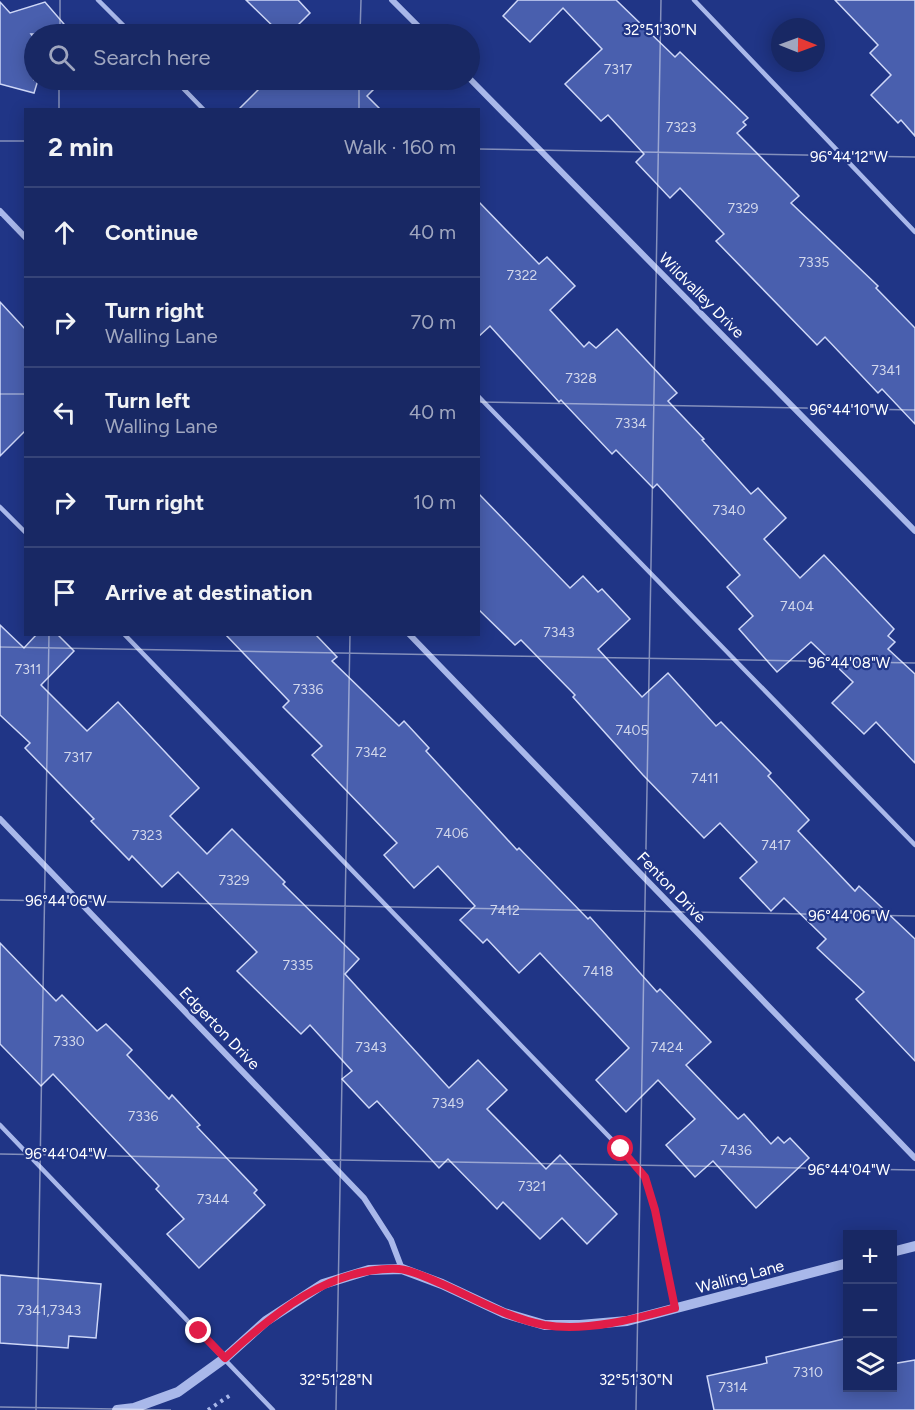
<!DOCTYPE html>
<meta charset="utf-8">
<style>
body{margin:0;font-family:Figtree,sans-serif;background:#21306a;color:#f1f3f6}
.controls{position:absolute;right:18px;bottom:18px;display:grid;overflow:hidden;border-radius:0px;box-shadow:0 3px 15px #0003}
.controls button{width:54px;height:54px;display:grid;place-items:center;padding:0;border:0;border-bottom:2px solid #364478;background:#182864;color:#f1f3f6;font:30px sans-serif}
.compass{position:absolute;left:771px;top:18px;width:54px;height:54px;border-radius:50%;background:#182864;box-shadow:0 3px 15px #0003;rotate:91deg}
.stop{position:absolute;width:18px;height:18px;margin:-14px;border:4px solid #e11d48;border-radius:50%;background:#fff}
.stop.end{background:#e11d48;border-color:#fff;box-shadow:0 2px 6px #0008}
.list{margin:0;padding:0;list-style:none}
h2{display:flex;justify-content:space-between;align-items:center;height:78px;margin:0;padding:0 24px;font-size:26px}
h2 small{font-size:20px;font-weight:400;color:#9fa6bf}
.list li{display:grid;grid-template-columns:39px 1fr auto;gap:18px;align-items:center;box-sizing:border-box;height:90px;padding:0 24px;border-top:2px solid #364478}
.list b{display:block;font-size:22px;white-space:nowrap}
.list p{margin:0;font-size:20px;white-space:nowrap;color:#9fa6bf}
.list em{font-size:20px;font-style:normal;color:#9fa6bf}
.icon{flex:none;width:33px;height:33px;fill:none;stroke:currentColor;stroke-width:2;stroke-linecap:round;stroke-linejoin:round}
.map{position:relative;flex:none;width:915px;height:1410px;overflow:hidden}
.search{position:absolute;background:#182864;box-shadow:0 3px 15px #0003;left:24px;top:24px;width:456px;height:66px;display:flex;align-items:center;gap:15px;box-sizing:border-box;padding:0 21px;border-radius:33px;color:#9fa6bf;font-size:22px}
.panel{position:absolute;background:#182864;box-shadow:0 3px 15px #0003;left:24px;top:108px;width:456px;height:528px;border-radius:0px}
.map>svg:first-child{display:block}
.building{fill:#495fae;stroke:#ced7f7;stroke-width:1.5}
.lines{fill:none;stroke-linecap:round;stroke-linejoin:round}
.path{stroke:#a9b8ea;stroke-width:4;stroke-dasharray:3 4.5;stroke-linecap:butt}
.service{stroke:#a9b8ea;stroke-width:4.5}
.minor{stroke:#a9b8ea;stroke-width:6}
.tertiary{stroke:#a9b8ea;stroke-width:10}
.route{stroke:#e11d48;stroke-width:8}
.ticks{fill:none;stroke:#fff;stroke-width:1.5;stroke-opacity:0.45}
.labels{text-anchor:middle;stroke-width:4.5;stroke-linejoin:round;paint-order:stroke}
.number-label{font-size:14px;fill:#d2d7eb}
.street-label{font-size:16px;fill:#fff;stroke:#203586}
.ticks-label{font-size:15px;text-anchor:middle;fill:#fff;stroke:#203586;stroke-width:4.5;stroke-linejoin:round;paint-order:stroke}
</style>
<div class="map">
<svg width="915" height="1410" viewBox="0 0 915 1410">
<rect width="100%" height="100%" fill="#203586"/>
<g class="building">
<polygon points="246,0 298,0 310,13 289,34 281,34"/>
<polygon points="518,0 616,0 675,57 680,52 748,118 743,122 746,125 737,133 799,196 791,203 878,286 876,288 915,328 915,424 882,389 878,393 825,337 817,345 716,241 724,234 680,188 670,198 636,162 644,154 608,115 601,121 565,84 602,49 563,8 530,42 503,16"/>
<polygon points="835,0 915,0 915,136 901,120 898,123 871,95 891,75 870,53 878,45"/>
<polygon points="0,2 10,13 45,2 64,24 47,34 31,34 34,38 34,80 38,80 34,93 0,84"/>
<polygon points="268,80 383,80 367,96 381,110 238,110"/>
<polygon points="478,201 539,264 547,257 575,286 550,310 584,347 589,342 596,348 617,329 677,393 668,401 704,439 702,440 751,494 758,488 786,518 764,539 800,578 824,555 894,629 888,636 895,642 888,649 915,674 915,763 876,722 864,734 832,703 853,682 811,642 777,672 739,629 753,616 727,587 740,575 657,484 653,488 616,450 612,454 561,400 559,402 490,326 478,337"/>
<polygon points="0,302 26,330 26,430 0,456"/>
<polygon points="478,493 570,588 583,576 598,592 602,589 630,619 598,649 642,697 668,673 716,726 721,722 771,773 768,776 809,820 798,831 855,891 859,886 915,939 915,1061 856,999 864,992 817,948 826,939 784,898 771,911 740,878 757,862 720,823 704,838 643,775 573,697 575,695 521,640 515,645 478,609"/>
<polygon points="0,625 24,648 37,634 57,634 74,651 41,685 87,731 118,702 199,788 170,816 207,854 232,829 285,882 283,884 359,959 345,974 449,1088 478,1060 507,1090 487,1109 546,1169 560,1155 617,1214 587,1244 562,1218 540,1239 503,1202 497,1209 448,1159 439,1168 377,1101 369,1108 342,1079 352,1071 310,1025 301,1034 237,971 257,952 178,872 162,887 132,856 129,860 91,821 94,819 25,748 30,743 0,715"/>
<polygon points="225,634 315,634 337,657 332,661 399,726 404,721 429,748 426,751 517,850 519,848 588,919 590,917 657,992 660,989 711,1042 686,1065 738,1119 744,1114 771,1144 778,1137 784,1143 790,1138 809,1158 756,1208 713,1161 695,1177 666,1145 695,1119 658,1080 626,1112 596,1080 629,1048 540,953 519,973 487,939 483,943 460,920 475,906 438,866 414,888 384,855 397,843 312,755 322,746 283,707 289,701"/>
<polygon points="0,943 56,1001 62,995 97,1031 106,1024 132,1050 127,1055 169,1099 172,1095 200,1125 197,1127 257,1190 254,1193 265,1205 199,1268 167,1234 184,1219 156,1189 159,1186 53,1074 41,1086 0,1044"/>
<polygon points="0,1275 101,1284 96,1338 69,1336 68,1348 0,1343"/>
<polygon points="848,1338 848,1388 892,1388 892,1364 915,1360 915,1410 714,1410 707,1376 767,1363 766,1357"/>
</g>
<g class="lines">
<polyline class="path" points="208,1410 232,1394"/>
<g class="service">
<polyline points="98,0 132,34"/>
<polyline points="694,0 915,232"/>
<polyline points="175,80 204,110"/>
<polyline points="478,396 915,845"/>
<polyline points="0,507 26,533"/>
<polyline points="124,634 621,1149 645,1177 655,1211 675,1308"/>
<polyline points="0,1125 273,1410"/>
</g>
<g class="minor">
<polyline points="392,0 426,34"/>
<polyline points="470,79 915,531"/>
<polyline points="0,211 26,238"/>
<polyline points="409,634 915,1158"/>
<polyline points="0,819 364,1198 391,1240 402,1269"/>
</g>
<g class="tertiary">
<polyline points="892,1252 915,1246"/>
<polyline points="117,1410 134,1408 178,1392 225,1358 266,1321 323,1284 369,1270 402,1269 442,1284 504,1313 545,1325 580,1325 627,1321 848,1263"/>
</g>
</g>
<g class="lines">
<path class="route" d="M199 1331 225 1358C273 1314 330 1266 399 1269 412 1270 430 1279 442 1284 476 1299 508 1318 544 1325 586 1332 635 1319 675 1308L655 1210 645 1177 621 1149"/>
</g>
<path class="ticks" d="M60 34V0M360 34 361 0M59 110V80M359 110V80M0 141H26M478 149 915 157M0 394H26M478 402 915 410M0 647 915 663M0 900 915 916M0 1154 915 1170M0 1407 171 1410M36 1410 49 634M336 1410 350 634M636 1410 661 0"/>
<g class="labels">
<g class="number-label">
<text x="618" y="74">7317</text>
<text x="681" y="132">7323</text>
<text x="743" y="213">7329</text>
<text x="814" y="267">7335</text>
<text x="522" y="280">7322</text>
<text x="886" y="375">7341</text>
<text x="581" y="383">7328</text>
<text x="631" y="428">7334</text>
<text x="729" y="515">7340</text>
<text x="797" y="611">7404</text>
<text x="559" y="637">7343</text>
<text x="28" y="674">7311</text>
<text x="308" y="694">7336</text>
<text x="632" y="735">7405</text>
<text x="371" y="757">7342</text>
<text x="78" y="762">7317</text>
<text x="705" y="783">7411</text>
<text x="452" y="838">7406</text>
<text x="147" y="840">7323</text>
<text x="776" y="850">7417</text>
<text x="234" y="885">7329</text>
<text x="505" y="915">7412</text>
<text x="298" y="970">7335</text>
<text x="598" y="976">7418</text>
<text x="69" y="1046">7330</text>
<text x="371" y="1052">7343</text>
<text x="667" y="1052">7424</text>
<text x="448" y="1108">7349</text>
<text x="143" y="1121">7336</text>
<text x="736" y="1155">7436</text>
<text x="532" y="1191">7321</text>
<text x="213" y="1204">7344</text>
<text x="49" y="1315">7341,7343</text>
<text x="808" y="1377">7310</text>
<text x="733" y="1392">7314</text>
</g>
<g class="street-label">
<text transform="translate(702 295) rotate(45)" y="6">Wildvalley Drive</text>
<text transform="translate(672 887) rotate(46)" y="6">Fenton Drive</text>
<text transform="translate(220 1028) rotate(46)" y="6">Edgerton Drive</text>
<text transform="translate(740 1276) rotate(-15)" y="6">Walling Lane</text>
</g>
</g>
<g class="ticks-label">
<text x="660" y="35">32°51'30"N</text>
<text x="849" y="162">96°44'12"W</text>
<text x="849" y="415">96°44'10"W</text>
<text x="849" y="668">96°44'08"W</text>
<text x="66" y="906">96°44'06"W</text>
<text x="849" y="921">96°44'06"W</text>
<text x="66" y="1159">96°44'04"W</text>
<text x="849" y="1175">96°44'04"W</text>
<text x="336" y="1385">32°51'28"N</text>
<text x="636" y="1385">32°51'30"N</text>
</g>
</svg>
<div class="controls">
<button>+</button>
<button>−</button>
<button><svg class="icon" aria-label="layers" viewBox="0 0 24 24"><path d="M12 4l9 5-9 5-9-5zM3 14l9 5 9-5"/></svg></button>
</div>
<svg class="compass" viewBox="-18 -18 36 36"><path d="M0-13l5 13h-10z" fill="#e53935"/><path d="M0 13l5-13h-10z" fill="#9fa6bf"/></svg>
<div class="stop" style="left:621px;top:1149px"></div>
<div class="stop end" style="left:199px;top:1331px"></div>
<div class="search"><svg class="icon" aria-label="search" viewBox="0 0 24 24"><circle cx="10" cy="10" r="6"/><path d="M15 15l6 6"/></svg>Search here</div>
<section class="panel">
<h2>2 min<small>Walk · 160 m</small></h2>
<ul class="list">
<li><svg class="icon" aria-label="ahead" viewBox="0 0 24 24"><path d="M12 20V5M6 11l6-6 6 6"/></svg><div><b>Continue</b></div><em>40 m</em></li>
<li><svg class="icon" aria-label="right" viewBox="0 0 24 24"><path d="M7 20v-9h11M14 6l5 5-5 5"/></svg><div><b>Turn right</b><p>Walling Lane</p></div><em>70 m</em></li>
<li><svg class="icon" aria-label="left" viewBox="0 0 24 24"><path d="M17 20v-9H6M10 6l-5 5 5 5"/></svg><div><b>Turn left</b><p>Walling Lane</p></div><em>40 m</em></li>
<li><svg class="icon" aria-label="right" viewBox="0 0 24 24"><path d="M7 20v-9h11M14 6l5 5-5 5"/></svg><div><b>Turn right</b></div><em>10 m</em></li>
<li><svg class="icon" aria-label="arrive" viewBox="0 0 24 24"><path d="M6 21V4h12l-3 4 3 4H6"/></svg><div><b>Arrive at destination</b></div></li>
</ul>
</section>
</div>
